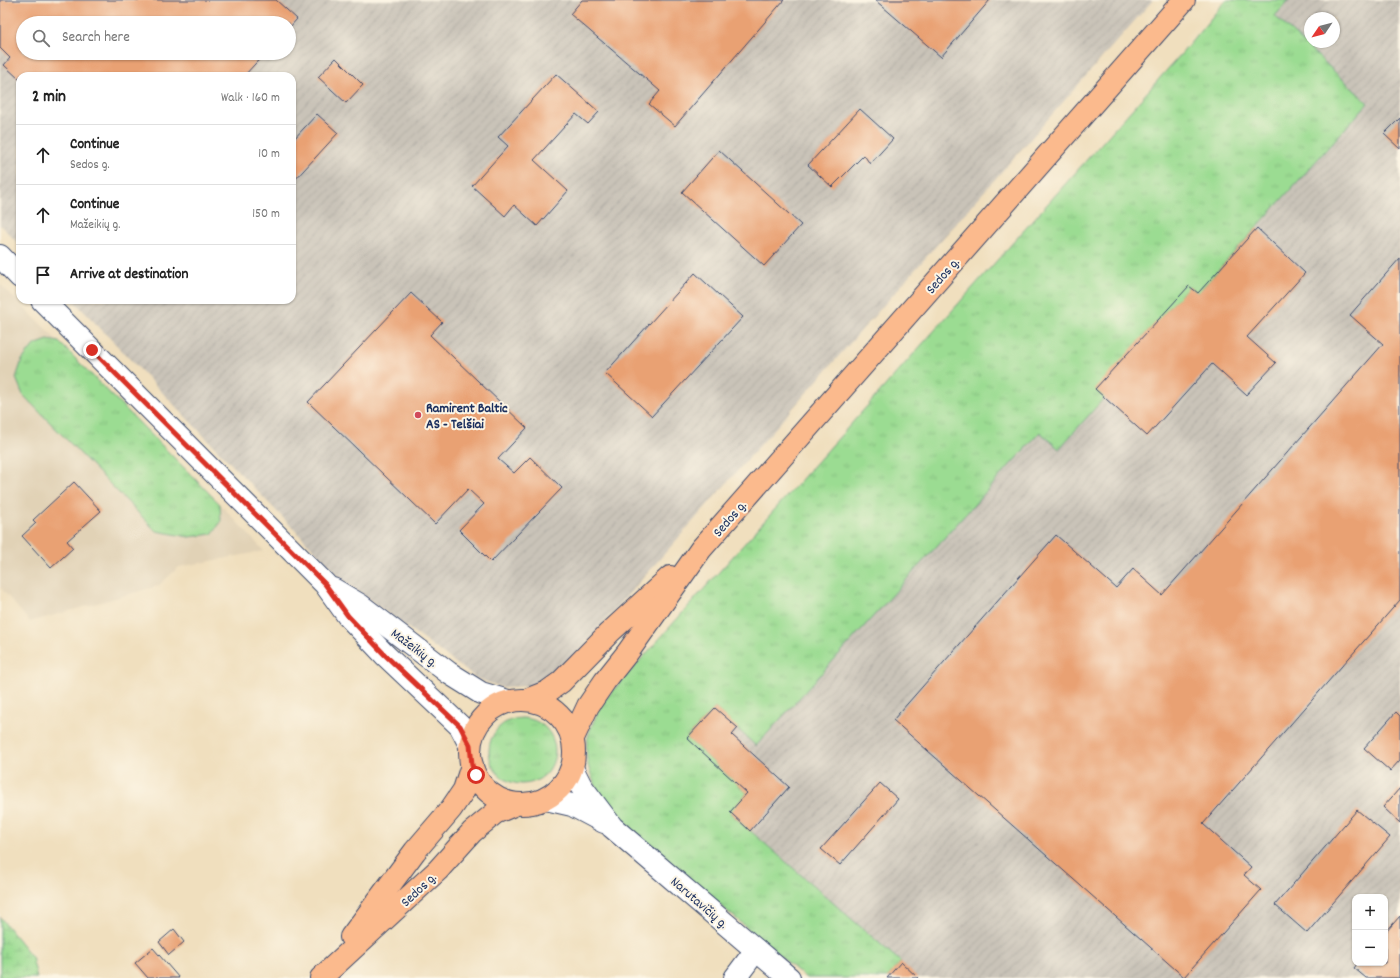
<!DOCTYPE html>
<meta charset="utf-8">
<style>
body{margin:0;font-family:Dekko,sans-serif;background:#f2f2f2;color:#222}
.controls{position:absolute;right:12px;bottom:12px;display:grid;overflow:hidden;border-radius:8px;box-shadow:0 1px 3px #0004}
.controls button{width:36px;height:36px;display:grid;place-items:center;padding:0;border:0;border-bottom:1px solid #e0e0e0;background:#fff;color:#222;font:20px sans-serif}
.compass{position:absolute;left:1304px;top:12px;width:36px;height:36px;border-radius:50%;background:#fff;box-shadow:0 1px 3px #0004;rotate:235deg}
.stop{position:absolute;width:12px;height:12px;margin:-9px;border:3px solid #d93025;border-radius:50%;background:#fff}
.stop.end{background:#d93025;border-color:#fff;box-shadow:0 1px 4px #0008}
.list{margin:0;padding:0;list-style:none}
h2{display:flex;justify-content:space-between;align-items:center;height:52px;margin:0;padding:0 16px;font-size:17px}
h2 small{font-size:13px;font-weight:400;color:#767676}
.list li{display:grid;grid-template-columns:26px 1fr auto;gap:12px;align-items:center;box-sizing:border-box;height:60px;padding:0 16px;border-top:1px solid #e0e0e0}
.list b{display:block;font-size:15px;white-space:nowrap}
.list p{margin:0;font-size:13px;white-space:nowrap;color:#767676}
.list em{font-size:13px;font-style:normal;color:#767676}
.icon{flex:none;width:22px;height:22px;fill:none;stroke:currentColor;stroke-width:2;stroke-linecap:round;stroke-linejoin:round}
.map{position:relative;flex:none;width:1400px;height:978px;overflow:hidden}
.search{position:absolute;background:#fff;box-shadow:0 1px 3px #0004;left:16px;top:16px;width:280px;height:44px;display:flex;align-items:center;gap:10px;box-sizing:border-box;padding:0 14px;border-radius:22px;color:#767676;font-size:15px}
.panel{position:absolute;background:#fff;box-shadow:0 1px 3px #0004;left:16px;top:72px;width:280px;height:232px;border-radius:12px}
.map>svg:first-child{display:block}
.built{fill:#e1d2b6}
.industrial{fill:url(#industrial-furrows);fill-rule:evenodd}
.grass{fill:url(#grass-tufts);stroke:#5b8678}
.wetland{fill:url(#wetland-marsh);stroke:#5b8678}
.building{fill:#e9a173}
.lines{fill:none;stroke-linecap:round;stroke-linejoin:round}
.minor-casing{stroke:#3b496c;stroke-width:24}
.major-casing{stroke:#3b496c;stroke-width:24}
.minor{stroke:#fff;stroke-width:22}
.major{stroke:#fbba8d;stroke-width:22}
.route{stroke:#d93025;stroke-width:5}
.poi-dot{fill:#d1495b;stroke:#fcf5e5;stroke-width:1.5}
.labels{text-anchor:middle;stroke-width:4;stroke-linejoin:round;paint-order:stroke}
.street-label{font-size:14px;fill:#1b2f5e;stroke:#fcf5e5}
.poi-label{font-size:14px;font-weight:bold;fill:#1b2f5e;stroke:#fcf5e5;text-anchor:start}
</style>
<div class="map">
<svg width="1400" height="978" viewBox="0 0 1400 978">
<defs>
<pattern id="industrial-furrows" width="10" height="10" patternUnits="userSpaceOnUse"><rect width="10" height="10" fill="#c9c3b8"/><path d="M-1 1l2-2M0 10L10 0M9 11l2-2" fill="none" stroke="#aca8a1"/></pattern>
<pattern id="grass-tufts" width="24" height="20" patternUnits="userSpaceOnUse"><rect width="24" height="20" fill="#9bdc92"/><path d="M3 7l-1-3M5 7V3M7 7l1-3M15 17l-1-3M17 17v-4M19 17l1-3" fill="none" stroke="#85bd80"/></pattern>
<pattern id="wetland-marsh" width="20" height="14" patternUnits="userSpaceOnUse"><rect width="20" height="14" fill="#9bdc92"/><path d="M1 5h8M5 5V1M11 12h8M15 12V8" fill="none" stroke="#85bd80"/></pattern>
</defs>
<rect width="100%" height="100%" fill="#fcf5e5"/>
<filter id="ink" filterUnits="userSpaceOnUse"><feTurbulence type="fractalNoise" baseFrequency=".025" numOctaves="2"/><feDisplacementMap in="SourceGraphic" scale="8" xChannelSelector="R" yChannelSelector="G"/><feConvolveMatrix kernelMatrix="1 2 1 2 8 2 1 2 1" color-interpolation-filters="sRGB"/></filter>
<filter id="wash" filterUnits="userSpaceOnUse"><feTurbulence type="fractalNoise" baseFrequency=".012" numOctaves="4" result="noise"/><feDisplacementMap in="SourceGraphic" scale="16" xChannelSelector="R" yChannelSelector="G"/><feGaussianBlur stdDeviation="0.9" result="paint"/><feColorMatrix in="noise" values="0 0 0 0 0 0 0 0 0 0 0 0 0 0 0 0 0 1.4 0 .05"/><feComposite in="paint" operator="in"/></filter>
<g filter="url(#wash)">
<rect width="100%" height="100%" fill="#f0dfbe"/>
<polygon class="built" points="0,284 59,342 48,340 221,522 220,504 264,551 179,567 158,586 30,622 0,587"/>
<g class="industrial">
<path d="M0 0H1153L560 672 530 686 501 687 476 678 342 579 73 300H292V76H20V245L0 225ZM23 23H289V53H23Z"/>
<path d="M1289 0H1400V978H887L901 962 730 812 747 793 687 738 715 708 756 746 1040 432 1059 448 1105 398 1095 389 1189 286 1257 228 1367 103 1275 16ZM1310 18H1334V42H1310ZM1355 897H1385V963H1355Z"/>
</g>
<g class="grass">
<path d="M1226 0H1289L1275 16 1368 103 1198 293 1189 286 1096 389 1105 397 1059 449 1040 432 756 746 715 708 687 738 747 793 730 813 901 962 887 978H806L613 814C599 793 583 769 587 742 589 728 597 715 603 702L1183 52Z"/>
<polygon points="48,340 59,342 220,504 221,522 212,534 189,537 156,531 23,395 16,378 22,360 34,345"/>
<circle cx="522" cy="751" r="33"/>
</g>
<polygon class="wetland" points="0,917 32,957 37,978 0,978"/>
<g id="blocks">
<g class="building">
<polygon points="0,0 276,0 297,19 289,28 289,23 23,23 23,53 265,53 244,76 20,76 20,80 4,65 10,58 0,48"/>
<polygon points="582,0 784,0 675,126 649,104 660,91 570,14"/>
<polygon points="875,0 990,0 941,57"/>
<polygon points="336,58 363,85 346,103 318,77"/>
<polygon points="556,74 599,112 588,124 576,114 534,160 568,191 537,226 514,205 505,216 472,186 508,146 498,137"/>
<polygon points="860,109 893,139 870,164 864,155 832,187 808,165"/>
<polygon points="317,114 338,133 292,183 292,141"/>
<polygon points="1400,118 1400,149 1384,134"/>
<polygon points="719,150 801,225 764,266 682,192"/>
<polygon points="1257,228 1305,273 1247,337 1276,363 1246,395 1212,364 1147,436 1095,389 1189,286 1198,293"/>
<polygon points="1400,258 1400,600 1203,824 1251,867 1244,875 1261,890 1184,977 893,720 1056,535 1116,588 1133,569 1162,595 1383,344 1350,315"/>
<polygon points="695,273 743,317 652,416 605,373"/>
<polygon points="411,293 442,322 430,335 527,428 498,459 514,473 530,457 562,488 491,562 459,530 484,504 468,489 435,524 308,402"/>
<polygon points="74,482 101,511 67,541 73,548 51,568 22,536 36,523 33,520"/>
<polygon points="715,708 738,728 732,735 789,787 750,831 730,812 747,793 687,738"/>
<polygon points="1396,712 1400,716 1400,760 1390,771 1364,748"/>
<polygon points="880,783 898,799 840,865 821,849"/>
<polygon points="1400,788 1400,823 1383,807"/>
<polygon points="1357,810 1390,837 1307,933 1275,905"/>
<polygon points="1400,916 1400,978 1366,978 1354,968 1358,963 1385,963 1385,933"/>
<polygon points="174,929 184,942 169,955 159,942"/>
<polygon points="153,948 179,978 148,978 135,963"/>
<polygon points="901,962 918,978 887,978"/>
</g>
</g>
</g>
<g filter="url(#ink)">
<use href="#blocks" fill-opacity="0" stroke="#3b496c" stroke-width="1"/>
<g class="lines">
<g class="minor-casing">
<g id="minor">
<polyline points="0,256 20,277"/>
<polyline points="42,300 325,584 348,616 385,655 460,726 470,745"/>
<polyline points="333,589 360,605 449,673 481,693 508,701"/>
<polyline points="572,768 581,786 612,827 789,978"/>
<polyline points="546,799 572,805 604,822"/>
<polyline points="735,978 756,950"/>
</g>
</g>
<g class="major-casing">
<g id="major">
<polyline points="529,699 547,692 561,682 609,633 670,577"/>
<circle cx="522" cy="752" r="52"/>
<polyline points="573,738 588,706 605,681 628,652 701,549 1184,0"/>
<polyline points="351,937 415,851 451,809 464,790 472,765"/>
<polyline points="321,978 438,870 472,832 495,813 516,804"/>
</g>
</g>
<use href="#minor" class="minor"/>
<use href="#major" class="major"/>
</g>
</g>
<g class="lines" filter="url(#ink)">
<polyline class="route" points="92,350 325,584 348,616 385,655 460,726 470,745 472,765 476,775"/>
</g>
<circle class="poi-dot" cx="418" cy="415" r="4"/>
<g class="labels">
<g class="street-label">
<text transform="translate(942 275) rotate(-49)" y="5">Sedos g.</text>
<text transform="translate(729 518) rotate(-49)" y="5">Sedos g.</text>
<text transform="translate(415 647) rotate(37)" y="5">Mažeikių g.</text>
<text transform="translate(418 889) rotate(-43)" y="5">Sedos g.</text>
<text transform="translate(700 902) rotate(41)" y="5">Narutavičių g.</text>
</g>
<g class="poi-label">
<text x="426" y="412">Ramirent Baltic<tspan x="426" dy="16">AS - Telšiai</tspan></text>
</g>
</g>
</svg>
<div class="controls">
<button>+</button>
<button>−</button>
</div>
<svg class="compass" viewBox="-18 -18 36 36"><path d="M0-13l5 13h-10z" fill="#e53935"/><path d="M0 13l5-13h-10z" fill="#767676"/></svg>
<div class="stop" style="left:476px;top:775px"></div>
<div class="stop end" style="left:92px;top:350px"></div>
<div class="search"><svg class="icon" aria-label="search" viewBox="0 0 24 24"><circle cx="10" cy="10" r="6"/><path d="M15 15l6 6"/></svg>Search here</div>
<section class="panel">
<h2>2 min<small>Walk · 160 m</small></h2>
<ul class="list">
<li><svg class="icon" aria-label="ahead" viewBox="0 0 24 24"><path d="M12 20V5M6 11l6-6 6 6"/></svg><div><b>Continue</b><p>Sedos g.</p></div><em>10 m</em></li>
<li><svg class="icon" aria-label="ahead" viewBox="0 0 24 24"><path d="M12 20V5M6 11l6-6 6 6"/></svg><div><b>Continue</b><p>Mažeikių g.</p></div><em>150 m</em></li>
<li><svg class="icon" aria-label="arrive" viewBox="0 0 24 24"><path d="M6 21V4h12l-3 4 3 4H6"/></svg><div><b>Arrive at destination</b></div></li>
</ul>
</section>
</div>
